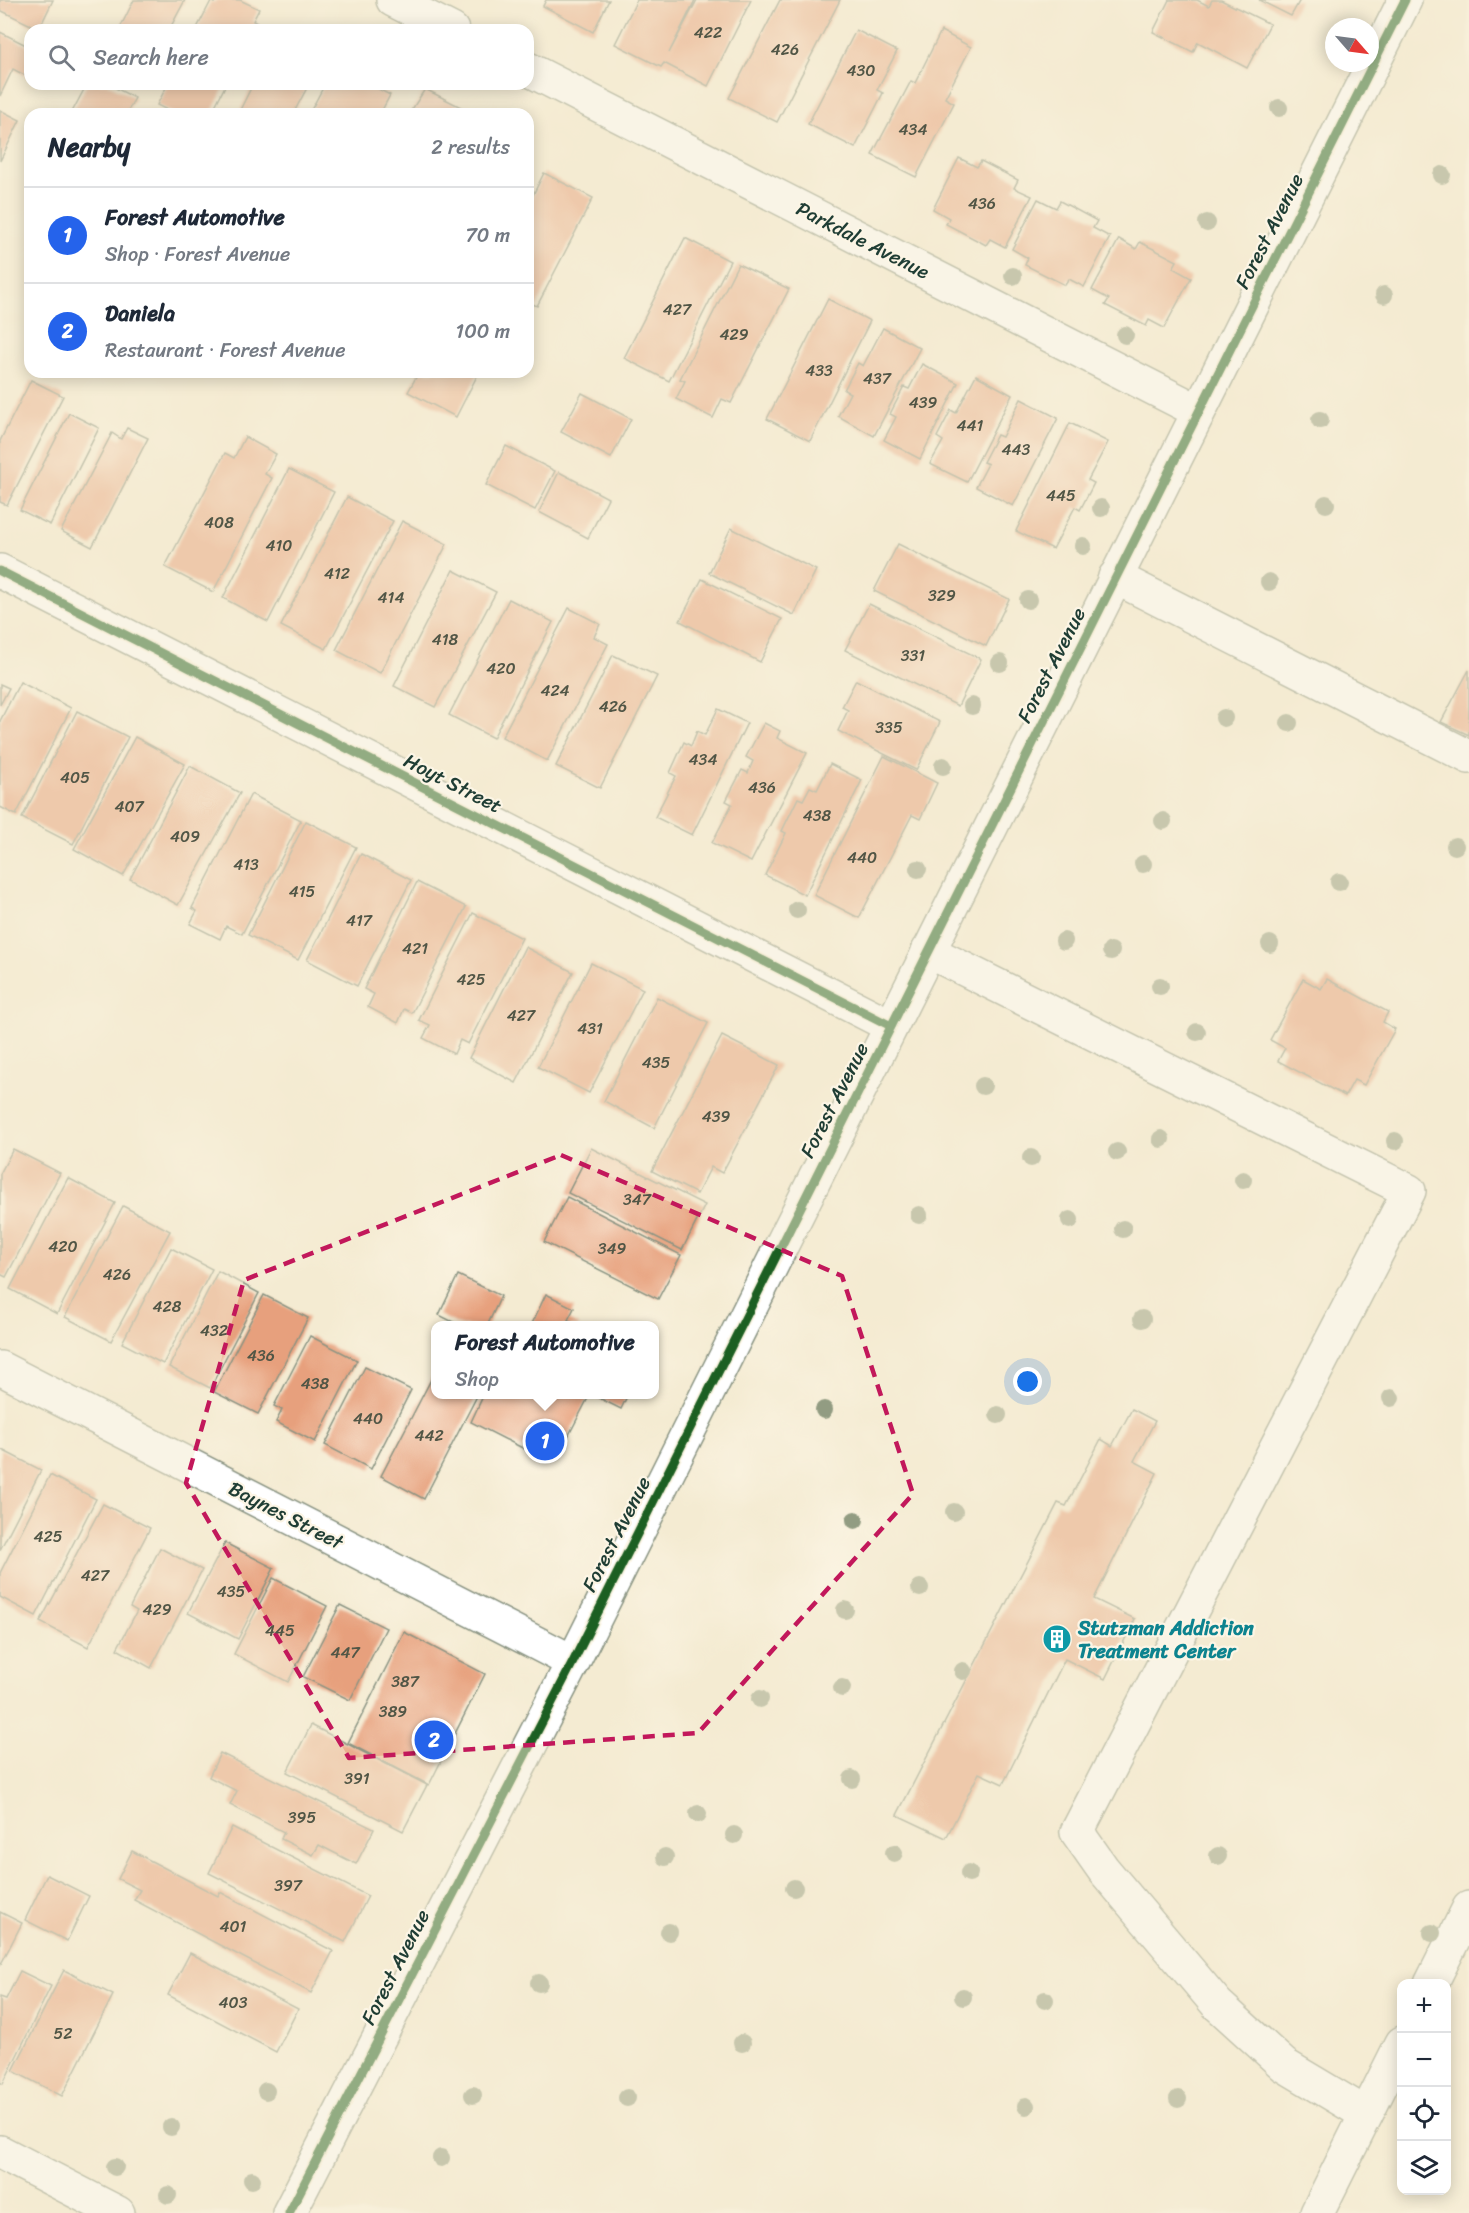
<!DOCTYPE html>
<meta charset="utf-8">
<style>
body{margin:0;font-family:Sriracha,sans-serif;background:#f2f2f3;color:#1f2937}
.controls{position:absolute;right:18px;bottom:18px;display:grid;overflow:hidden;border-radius:12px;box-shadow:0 3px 15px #0003}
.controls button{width:54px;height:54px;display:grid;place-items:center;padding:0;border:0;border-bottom:2px solid #e0e1e3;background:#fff;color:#1f2937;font:30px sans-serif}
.compass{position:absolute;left:1325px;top:18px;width:54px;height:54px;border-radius:50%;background:#fff;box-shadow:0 3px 15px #0003;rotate:118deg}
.you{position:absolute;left:1028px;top:1382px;width:21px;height:21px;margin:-15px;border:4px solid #fff;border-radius:50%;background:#1a73e8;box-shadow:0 0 0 9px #1a73e833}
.badge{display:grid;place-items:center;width:39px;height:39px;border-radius:50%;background:#2563eb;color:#fff;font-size:20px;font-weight:700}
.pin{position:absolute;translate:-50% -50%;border:3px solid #fff;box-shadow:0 2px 6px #0006}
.popup{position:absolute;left:431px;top:1321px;width:228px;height:78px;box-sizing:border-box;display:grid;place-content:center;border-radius:12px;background:#fff;filter:drop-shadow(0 2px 4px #0005);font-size:20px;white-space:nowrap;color:#747a83}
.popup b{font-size:22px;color:#1f2937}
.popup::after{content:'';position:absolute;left:50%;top:100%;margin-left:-12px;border:12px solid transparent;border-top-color:#fff}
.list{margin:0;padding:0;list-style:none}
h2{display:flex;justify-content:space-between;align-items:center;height:78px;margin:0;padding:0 24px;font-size:26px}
h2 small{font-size:20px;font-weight:400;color:#747a83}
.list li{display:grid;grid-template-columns:39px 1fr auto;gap:18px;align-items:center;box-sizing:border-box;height:96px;padding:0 24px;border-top:2px solid #e0e1e3}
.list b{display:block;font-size:22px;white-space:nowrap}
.list p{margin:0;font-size:20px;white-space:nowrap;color:#747a83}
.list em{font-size:20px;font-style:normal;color:#747a83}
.icon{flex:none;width:33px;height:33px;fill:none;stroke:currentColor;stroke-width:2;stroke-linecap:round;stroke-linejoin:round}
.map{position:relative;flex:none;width:1469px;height:2213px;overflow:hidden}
.search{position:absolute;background:#fff;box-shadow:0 3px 15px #0003;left:24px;top:24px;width:510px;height:66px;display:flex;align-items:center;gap:15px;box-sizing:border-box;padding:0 21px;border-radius:18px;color:#747a83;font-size:22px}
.panel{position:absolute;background:#fff;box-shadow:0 3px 15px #0003;left:24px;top:108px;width:510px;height:270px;border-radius:18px}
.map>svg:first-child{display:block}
.building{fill:#e7a07d}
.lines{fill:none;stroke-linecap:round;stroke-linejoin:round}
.minor-casing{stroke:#8a9483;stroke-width:36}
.minor{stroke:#fff;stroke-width:33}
.cycleway-casing{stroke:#fcf5e5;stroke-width:13}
.cycleway{stroke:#1b5e20;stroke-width:9}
.tree{fill:#929c82}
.marked{fill:none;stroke:#c2185b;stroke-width:4.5;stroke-dasharray:12 8;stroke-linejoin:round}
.labels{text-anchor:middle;stroke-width:4.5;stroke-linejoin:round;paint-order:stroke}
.number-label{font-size:16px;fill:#515646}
.street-label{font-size:20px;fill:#1f3d34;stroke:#fcf5e5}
.culture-label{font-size:20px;font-weight:bold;fill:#0d838f;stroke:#fcf5e5;text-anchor:start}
</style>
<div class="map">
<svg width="1469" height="2213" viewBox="0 0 1469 2213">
<rect width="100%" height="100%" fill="#fcf5e5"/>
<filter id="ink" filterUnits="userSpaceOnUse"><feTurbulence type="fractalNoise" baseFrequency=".0167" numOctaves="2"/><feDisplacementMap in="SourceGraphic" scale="12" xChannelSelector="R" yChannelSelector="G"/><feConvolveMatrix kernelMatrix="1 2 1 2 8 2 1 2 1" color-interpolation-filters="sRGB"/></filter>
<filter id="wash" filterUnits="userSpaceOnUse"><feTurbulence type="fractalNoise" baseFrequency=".008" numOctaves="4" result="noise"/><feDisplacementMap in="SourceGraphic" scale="24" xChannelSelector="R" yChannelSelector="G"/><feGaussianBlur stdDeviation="1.35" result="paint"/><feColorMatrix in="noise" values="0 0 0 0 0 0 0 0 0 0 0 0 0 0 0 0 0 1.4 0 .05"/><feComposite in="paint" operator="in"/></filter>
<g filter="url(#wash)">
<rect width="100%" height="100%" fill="#f4ebd2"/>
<g id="blocks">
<g class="building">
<polygon points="0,0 53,0 39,29 0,10"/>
<polygon points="134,0 185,0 169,30 119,30"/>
<polygon points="216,0 240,0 259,9 253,21 257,23 253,30 196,30 211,1 214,3"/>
<polygon points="546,0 609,0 593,32 543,6"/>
<polygon points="637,0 695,0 669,53 697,0 751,0 708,86 664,63 661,67 615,44"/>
<polygon points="780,0 840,0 777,122 729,98"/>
<polygon points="1169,0 1197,0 1209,6 1212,0 1221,0 1270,24 1247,68 1198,42 1193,52 1153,32"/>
<polygon points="1259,0 1300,0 1291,16"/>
<polygon points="856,30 897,51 877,90 883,93 855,148 808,124"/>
<polygon points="941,31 971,47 945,98 954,103 916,177 872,155 911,81 915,83"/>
<polygon points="0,32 30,47 28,77 13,69 0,96"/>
<polygon points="87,84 108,84 135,98 126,114 71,114"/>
<polygon points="168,84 226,84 211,114 175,114 157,105"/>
<polygon points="253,84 309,84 293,114 238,114"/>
<polygon points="325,84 369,84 390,95 380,114 309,114"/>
<polygon points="425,89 465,109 463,114 409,114"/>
<polygon points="0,110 20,120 0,161"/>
<polygon points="959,158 977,167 981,161 1018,180 1014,188 1032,196 1005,247 990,239 986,245 946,224 949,218 933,209"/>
<polygon points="544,173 593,198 537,306 528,302 528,205"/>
<polygon points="1038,199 1056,208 1060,201 1097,221 1093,228 1110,237 1084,287 1069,279 1065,285 1025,265 1028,258 1012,249"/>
<polygon points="685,238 730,261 669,381 624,358"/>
<polygon points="1119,239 1136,249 1140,242 1177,261 1173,268 1191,278 1164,328 1149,320 1146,326 1105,305 1109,299 1092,290"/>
<polygon points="738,264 789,289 731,403 722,399 713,418 676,399 685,381 680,379"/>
<polygon points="828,299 870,321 810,441 767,419"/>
<polygon points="883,328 920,348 874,436 838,416 850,393 844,390 858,363 863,366"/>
<polygon points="922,364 958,383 920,459 884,440 896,417 890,414 904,387 909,389"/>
<polygon points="419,372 479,372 456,417 408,392"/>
<polygon points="976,375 1012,395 967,482 930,464 943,441 937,437 951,410 956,413"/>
<polygon points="31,380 63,396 7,505 0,502 0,441"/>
<polygon points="582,393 631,419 611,458 561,432"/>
<polygon points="1021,399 1058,418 1013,506 976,487 988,464 983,462 997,435 1002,437"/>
<polygon points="69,413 99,428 50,525 20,510"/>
<polygon points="1070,423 1108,442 1088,480 1094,483 1080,510 1075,507 1053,549 1016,531"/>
<polygon points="127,428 148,438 92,547 61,531 112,433 121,439"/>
<polygon points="245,437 276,454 265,474 272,478 213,592 165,567 225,453 234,458"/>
<polygon points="506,446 555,471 535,510 486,485"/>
<polygon points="289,469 334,492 268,622 223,598"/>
<polygon points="559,472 608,498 588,538 539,512"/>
<polygon points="347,497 393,521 326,649 281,626"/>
<polygon points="402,521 447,544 380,673 336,650"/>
<polygon points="731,528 816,570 794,615 709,573"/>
<polygon points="898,544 1009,599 986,646 874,591"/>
<polygon points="453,570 496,592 435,707 394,686"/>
<polygon points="702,579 782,619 760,662 680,621"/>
<polygon points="509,599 553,622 493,738 449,715"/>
<polygon points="869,604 981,659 958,706 845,650"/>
<polygon points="569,608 600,624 594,637 608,644 547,761 502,737"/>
<polygon points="613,655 657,676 600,788 556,766"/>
<polygon points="1469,670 1469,735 1441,722"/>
<polygon points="856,680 940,722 916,770 838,731 848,710 842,707"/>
<polygon points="20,682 71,708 16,815 0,807 0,721"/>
<polygon points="0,684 9,688 0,705"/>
<polygon points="718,709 747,723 692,835 655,817 676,776 670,773 684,742 691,746 697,731 705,735"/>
<polygon points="77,711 128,737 73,844 22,818"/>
<polygon points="764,723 780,731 777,738 807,753 751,862 712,843 732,804 726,801 742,770 748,773 753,761 746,757"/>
<polygon points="135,737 185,764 123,876 74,849"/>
<polygon points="884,756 937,783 920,819 912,815 859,918 814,895"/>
<polygon points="830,764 862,780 805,895 765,875 786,833 782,831 798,798 803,800 810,787 817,790"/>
<polygon points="190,766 240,793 178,905 130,879"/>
<polygon points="251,794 301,820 242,934 226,926 220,939 190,924 197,911 192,908"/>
<polygon points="306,821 356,847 298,960 248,935"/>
<polygon points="361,854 411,880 357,986 307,960"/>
<polygon points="417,882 466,907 412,1013 404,1009 398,1023 368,1007 374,994 364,989"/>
<polygon points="473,913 522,938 468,1044 460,1040 454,1054 423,1038 430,1025 419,1020"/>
<polygon points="525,947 573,972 516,1083 469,1058"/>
<polygon points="591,963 643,989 589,1093 538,1067"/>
<polygon points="1303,979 1321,989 1327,979 1388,1012 1383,1022 1395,1029 1364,1085 1354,1080 1345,1096 1278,1061 1285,1048 1270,1040"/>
<polygon points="657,997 708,1023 654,1128 604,1101"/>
<polygon points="722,1036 779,1065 722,1173 711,1167 697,1194 652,1171"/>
<polygon points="591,1148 705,1205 682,1250 568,1193"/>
<polygon points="13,1149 60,1173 6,1277 0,1274 0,1174"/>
<polygon points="68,1178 115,1203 57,1314 10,1289"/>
<polygon points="567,1197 681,1255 658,1299 544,1242"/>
<polygon points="123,1206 170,1231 111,1341 65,1317"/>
<polygon points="171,1248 212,1269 163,1364 122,1343"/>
<polygon points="218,1271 259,1293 210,1388 169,1367"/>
<polygon points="458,1275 501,1296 487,1326 461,1326 439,1315"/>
<polygon points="546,1294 574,1308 568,1320 579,1326 531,1326"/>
<polygon points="264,1295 308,1318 258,1414 214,1392"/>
<polygon points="310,1336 357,1360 315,1442 276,1422 282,1410 274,1406"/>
<polygon points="365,1367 411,1390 371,1469 325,1445"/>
<polygon points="436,1370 436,1394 478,1394 424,1499 381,1476"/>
<polygon points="484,1394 582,1394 588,1398 559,1454 544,1459 471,1422"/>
<polygon points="591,1394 628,1394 621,1409"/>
<polygon points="1132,1409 1155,1421 1134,1461 1157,1473 1094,1599 1135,1619 1105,1679 1065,1659 1003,1784 979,1773 946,1838 897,1815 1058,1503 1066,1506 1101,1439 1112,1446"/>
<polygon points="0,1449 41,1470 0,1550"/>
<polygon points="50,1475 96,1499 36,1616 0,1597 0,1573"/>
<polygon points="103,1504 150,1528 88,1647 40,1622"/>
<polygon points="225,1543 274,1568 238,1639 188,1613"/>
<polygon points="160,1548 202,1570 151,1668 117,1649 137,1611 130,1607"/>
<polygon points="273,1578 327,1606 288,1682 234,1654"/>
<polygon points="340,1605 386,1628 350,1700 303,1677"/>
<polygon points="404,1632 485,1674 429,1785 348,1743"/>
<polygon points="311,1725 427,1785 403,1831 287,1772"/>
<polygon points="220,1753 374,1829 356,1864 319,1845 313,1855 281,1839 284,1832 230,1805 237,1791 209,1777"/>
<polygon points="232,1827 368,1896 345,1942 209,1873"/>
<polygon points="132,1851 218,1896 220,1892 333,1951 311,1993 134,1900 140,1890 118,1879"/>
<polygon points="47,1875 89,1896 67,1941 25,1920"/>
<polygon points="0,1912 22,1923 0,1966"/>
<polygon points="190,1953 298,2009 276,2052 168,1995"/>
<polygon points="64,1970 113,1995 62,2096 13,2071"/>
<polygon points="20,1971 51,1986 3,2084 0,2082 0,1997 6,1999"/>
</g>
</g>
</g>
<g filter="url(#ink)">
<use href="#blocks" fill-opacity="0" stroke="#8a9483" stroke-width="1.5"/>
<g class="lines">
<g class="minor-casing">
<g id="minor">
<polyline points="393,0 452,30"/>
<polyline points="528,69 1198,411"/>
<polyline points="0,571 891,1026"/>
<polyline points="1115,577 1469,757"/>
<polyline points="928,951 1409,1191 1077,1832 1103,1869 1217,2004 1284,2065 1366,2114"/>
<polyline points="0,1368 573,1662"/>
<polyline points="1431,1984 1469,1908"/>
<polyline points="0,2152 118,2213"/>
<polyline points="289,2213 573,1662 1405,0"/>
<polyline points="1317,2213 1402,2043"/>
</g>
</g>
<use href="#minor" class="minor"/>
<g class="cycleway-casing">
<g id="cycleway">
<polyline points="0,571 891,1026"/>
<polyline points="289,2213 573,1662 1405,0"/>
</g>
</g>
<use href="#cycleway" class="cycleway"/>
</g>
<g class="tree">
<circle cx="1279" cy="108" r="9"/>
<circle cx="1442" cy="175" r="9"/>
<circle cx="1207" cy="223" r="9"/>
<circle cx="1013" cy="276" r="9"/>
<circle cx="1384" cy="295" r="9"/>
<circle cx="1125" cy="335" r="9"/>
<circle cx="1320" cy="420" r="9"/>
<circle cx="1326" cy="504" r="9"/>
<circle cx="1101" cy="508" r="9"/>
<circle cx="1083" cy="546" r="9"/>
<circle cx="1269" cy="582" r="9"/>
<circle cx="1028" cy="600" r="9"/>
<circle cx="1000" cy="663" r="9"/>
<circle cx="972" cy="706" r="9"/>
<circle cx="1224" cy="718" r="9"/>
<circle cx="1289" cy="723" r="9"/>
<circle cx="943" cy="766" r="9"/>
<circle cx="1163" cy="821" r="9"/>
<circle cx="1455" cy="846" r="9"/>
<circle cx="1143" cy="864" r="9"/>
<circle cx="918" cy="869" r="9"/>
<circle cx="1339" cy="882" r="9"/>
<circle cx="797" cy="910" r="9"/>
<circle cx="1064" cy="941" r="9"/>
<circle cx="1270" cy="944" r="9"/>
<circle cx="1111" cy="951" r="9"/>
<circle cx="1160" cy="986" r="9"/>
<circle cx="1197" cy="1032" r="9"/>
<circle cx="983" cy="1086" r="9"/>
<circle cx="1161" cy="1139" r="9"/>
<circle cx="1395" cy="1141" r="9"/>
<circle cx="1117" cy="1152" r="9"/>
<circle cx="1031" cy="1158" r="9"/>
<circle cx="1243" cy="1180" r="9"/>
<circle cx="919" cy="1215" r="9"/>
<circle cx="1070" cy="1220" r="9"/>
<circle cx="1123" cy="1229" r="9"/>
<circle cx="1142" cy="1319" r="9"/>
<circle cx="1391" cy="1398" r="9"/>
<circle cx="824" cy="1410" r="9"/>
<circle cx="998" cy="1415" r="9"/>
<circle cx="954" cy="1512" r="9"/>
<circle cx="855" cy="1520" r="9"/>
<circle cx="920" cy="1588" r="9"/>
<circle cx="845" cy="1610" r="9"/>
<circle cx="963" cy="1671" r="9"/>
<circle cx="842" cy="1688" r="9"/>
<circle cx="760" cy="1699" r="9"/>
<circle cx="852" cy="1779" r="9"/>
<circle cx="698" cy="1814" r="9"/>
<circle cx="734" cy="1835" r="9"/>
<circle cx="894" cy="1853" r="9"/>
<circle cx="1218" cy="1856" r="9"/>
<circle cx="665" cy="1857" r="9"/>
<circle cx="969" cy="1873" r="9"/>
<circle cx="794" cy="1888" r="9"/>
<circle cx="669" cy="1932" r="9"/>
<circle cx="1432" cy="1933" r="9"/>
<circle cx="539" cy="1983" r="9"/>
<circle cx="963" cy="1997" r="9"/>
<circle cx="1045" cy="2000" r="9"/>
<circle cx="742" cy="2043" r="9"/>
<circle cx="266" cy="2091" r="9"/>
<circle cx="473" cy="2095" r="9"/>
<circle cx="627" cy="2098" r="9"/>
<circle cx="1178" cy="2099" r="9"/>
<circle cx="1026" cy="2106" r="9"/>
<circle cx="171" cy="2127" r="9"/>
<circle cx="441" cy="2158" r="9"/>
<circle cx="115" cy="2167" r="9"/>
<circle cx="252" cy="2180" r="9"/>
<circle cx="168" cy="2195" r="9"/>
</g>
</g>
<path d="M0 0H1469V2213H0ZM561 1155 842 1276 913 1494 698 1733 349 1758 186 1483 244 1280Z" fill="#f4ebd2" fill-opacity=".55" fill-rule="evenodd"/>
<path class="marked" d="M561 1155 842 1276 913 1494 698 1733 349 1758 186 1483 244 1280Z"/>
<defs>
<g id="building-disc" transform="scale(1.5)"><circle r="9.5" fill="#0f9aa8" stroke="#fcf5e5"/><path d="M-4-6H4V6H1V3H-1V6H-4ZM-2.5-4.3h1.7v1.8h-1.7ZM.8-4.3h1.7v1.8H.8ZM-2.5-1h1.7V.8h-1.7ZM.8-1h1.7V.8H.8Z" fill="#fff"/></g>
</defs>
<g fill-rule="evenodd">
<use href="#building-disc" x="1057" y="1639"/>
</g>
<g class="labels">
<g class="number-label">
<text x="708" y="38">422</text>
<text x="785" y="55">426</text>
<text x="861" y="76">430</text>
<text x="913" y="135">434</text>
<text x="982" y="209">436</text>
<text x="677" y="315">427</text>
<text x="734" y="340">429</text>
<text x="819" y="376">433</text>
<text x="877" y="384">437</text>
<text x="923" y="408">439</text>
<text x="970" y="431">441</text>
<text x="1016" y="455">443</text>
<text x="1061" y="501">445</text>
<text x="219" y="528">408</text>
<text x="279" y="551">410</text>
<text x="337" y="579">412</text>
<text x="942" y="601">329</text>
<text x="391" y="603">414</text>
<text x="445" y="645">418</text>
<text x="913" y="661">331</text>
<text x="501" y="674">420</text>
<text x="555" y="696">424</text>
<text x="613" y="712">426</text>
<text x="889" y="733">335</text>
<text x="703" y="765">434</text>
<text x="75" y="783">405</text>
<text x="762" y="793">436</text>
<text x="129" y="812">407</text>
<text x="817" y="821">438</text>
<text x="185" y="842">409</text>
<text x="862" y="863">440</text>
<text x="246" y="870">413</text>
<text x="302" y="897">415</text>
<text x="359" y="926">417</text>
<text x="415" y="954">421</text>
<text x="471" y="985">425</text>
<text x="521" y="1021">427</text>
<text x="590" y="1034">431</text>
<text x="656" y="1068">435</text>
<text x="716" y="1122">439</text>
<text x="637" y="1205">347</text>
<text x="63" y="1252">420</text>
<text x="612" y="1254">349</text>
<text x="117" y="1280">426</text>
<text x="167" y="1312">428</text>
<text x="214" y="1336">432</text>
<text x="261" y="1361">436</text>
<text x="315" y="1389">438</text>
<text x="368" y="1424">440</text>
<text x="429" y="1441">442</text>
<text x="48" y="1542">425</text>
<text x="95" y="1581">427</text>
<text x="231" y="1597">435</text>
<text x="157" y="1615">429</text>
<text x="280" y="1636">445</text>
<text x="345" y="1658">447</text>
<text x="405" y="1687">387</text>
<text x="393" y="1717">389</text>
<text x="357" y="1784">391</text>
<text x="302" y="1823">395</text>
<text x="288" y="1891">397</text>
<text x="233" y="1932">401</text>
<text x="233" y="2008">403</text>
<text x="63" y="2039">52</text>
</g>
<g class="street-label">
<text transform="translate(1269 231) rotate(-63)" y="7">Forest Avenue</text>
<text transform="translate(863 240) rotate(27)" y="7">Parkdale Avenue</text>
<text transform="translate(1051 665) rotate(-63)" y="7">Forest Avenue</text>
<text transform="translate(453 783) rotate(27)" y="7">Hoyt Street</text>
<text transform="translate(834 1100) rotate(-63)" y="7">Forest Avenue</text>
<text transform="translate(286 1515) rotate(27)" y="7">Baynes Street</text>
<text transform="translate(616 1534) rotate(-63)" y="7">Forest Avenue</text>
<text transform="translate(395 1967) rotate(-63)" y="7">Forest Avenue</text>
</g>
<g class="culture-label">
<text x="1078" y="1635">Stutzman Addiction<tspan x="1078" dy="23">Treatment Center</tspan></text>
</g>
</g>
</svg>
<div class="controls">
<button>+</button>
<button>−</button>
<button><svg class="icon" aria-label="locate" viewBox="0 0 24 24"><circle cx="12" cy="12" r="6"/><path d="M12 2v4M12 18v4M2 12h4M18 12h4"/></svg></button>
<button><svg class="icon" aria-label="layers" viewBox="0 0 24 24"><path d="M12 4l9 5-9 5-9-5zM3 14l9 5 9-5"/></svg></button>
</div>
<svg class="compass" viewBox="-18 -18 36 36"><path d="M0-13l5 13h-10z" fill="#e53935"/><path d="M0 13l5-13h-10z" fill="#747a83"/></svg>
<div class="you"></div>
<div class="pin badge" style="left:545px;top:1441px">1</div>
<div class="popup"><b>Forest Automotive</b>Shop</div>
<div class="pin badge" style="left:434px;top:1740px">2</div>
<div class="search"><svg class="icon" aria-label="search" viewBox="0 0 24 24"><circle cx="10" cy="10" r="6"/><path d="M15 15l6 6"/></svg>Search here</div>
<section class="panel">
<h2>Nearby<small>2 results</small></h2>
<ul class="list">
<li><span class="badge">1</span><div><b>Forest Automotive</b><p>Shop · Forest Avenue</p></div><em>70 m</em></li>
<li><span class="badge">2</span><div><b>Daniela</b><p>Restaurant · Forest Avenue</p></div><em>100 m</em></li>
</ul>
</section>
</div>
